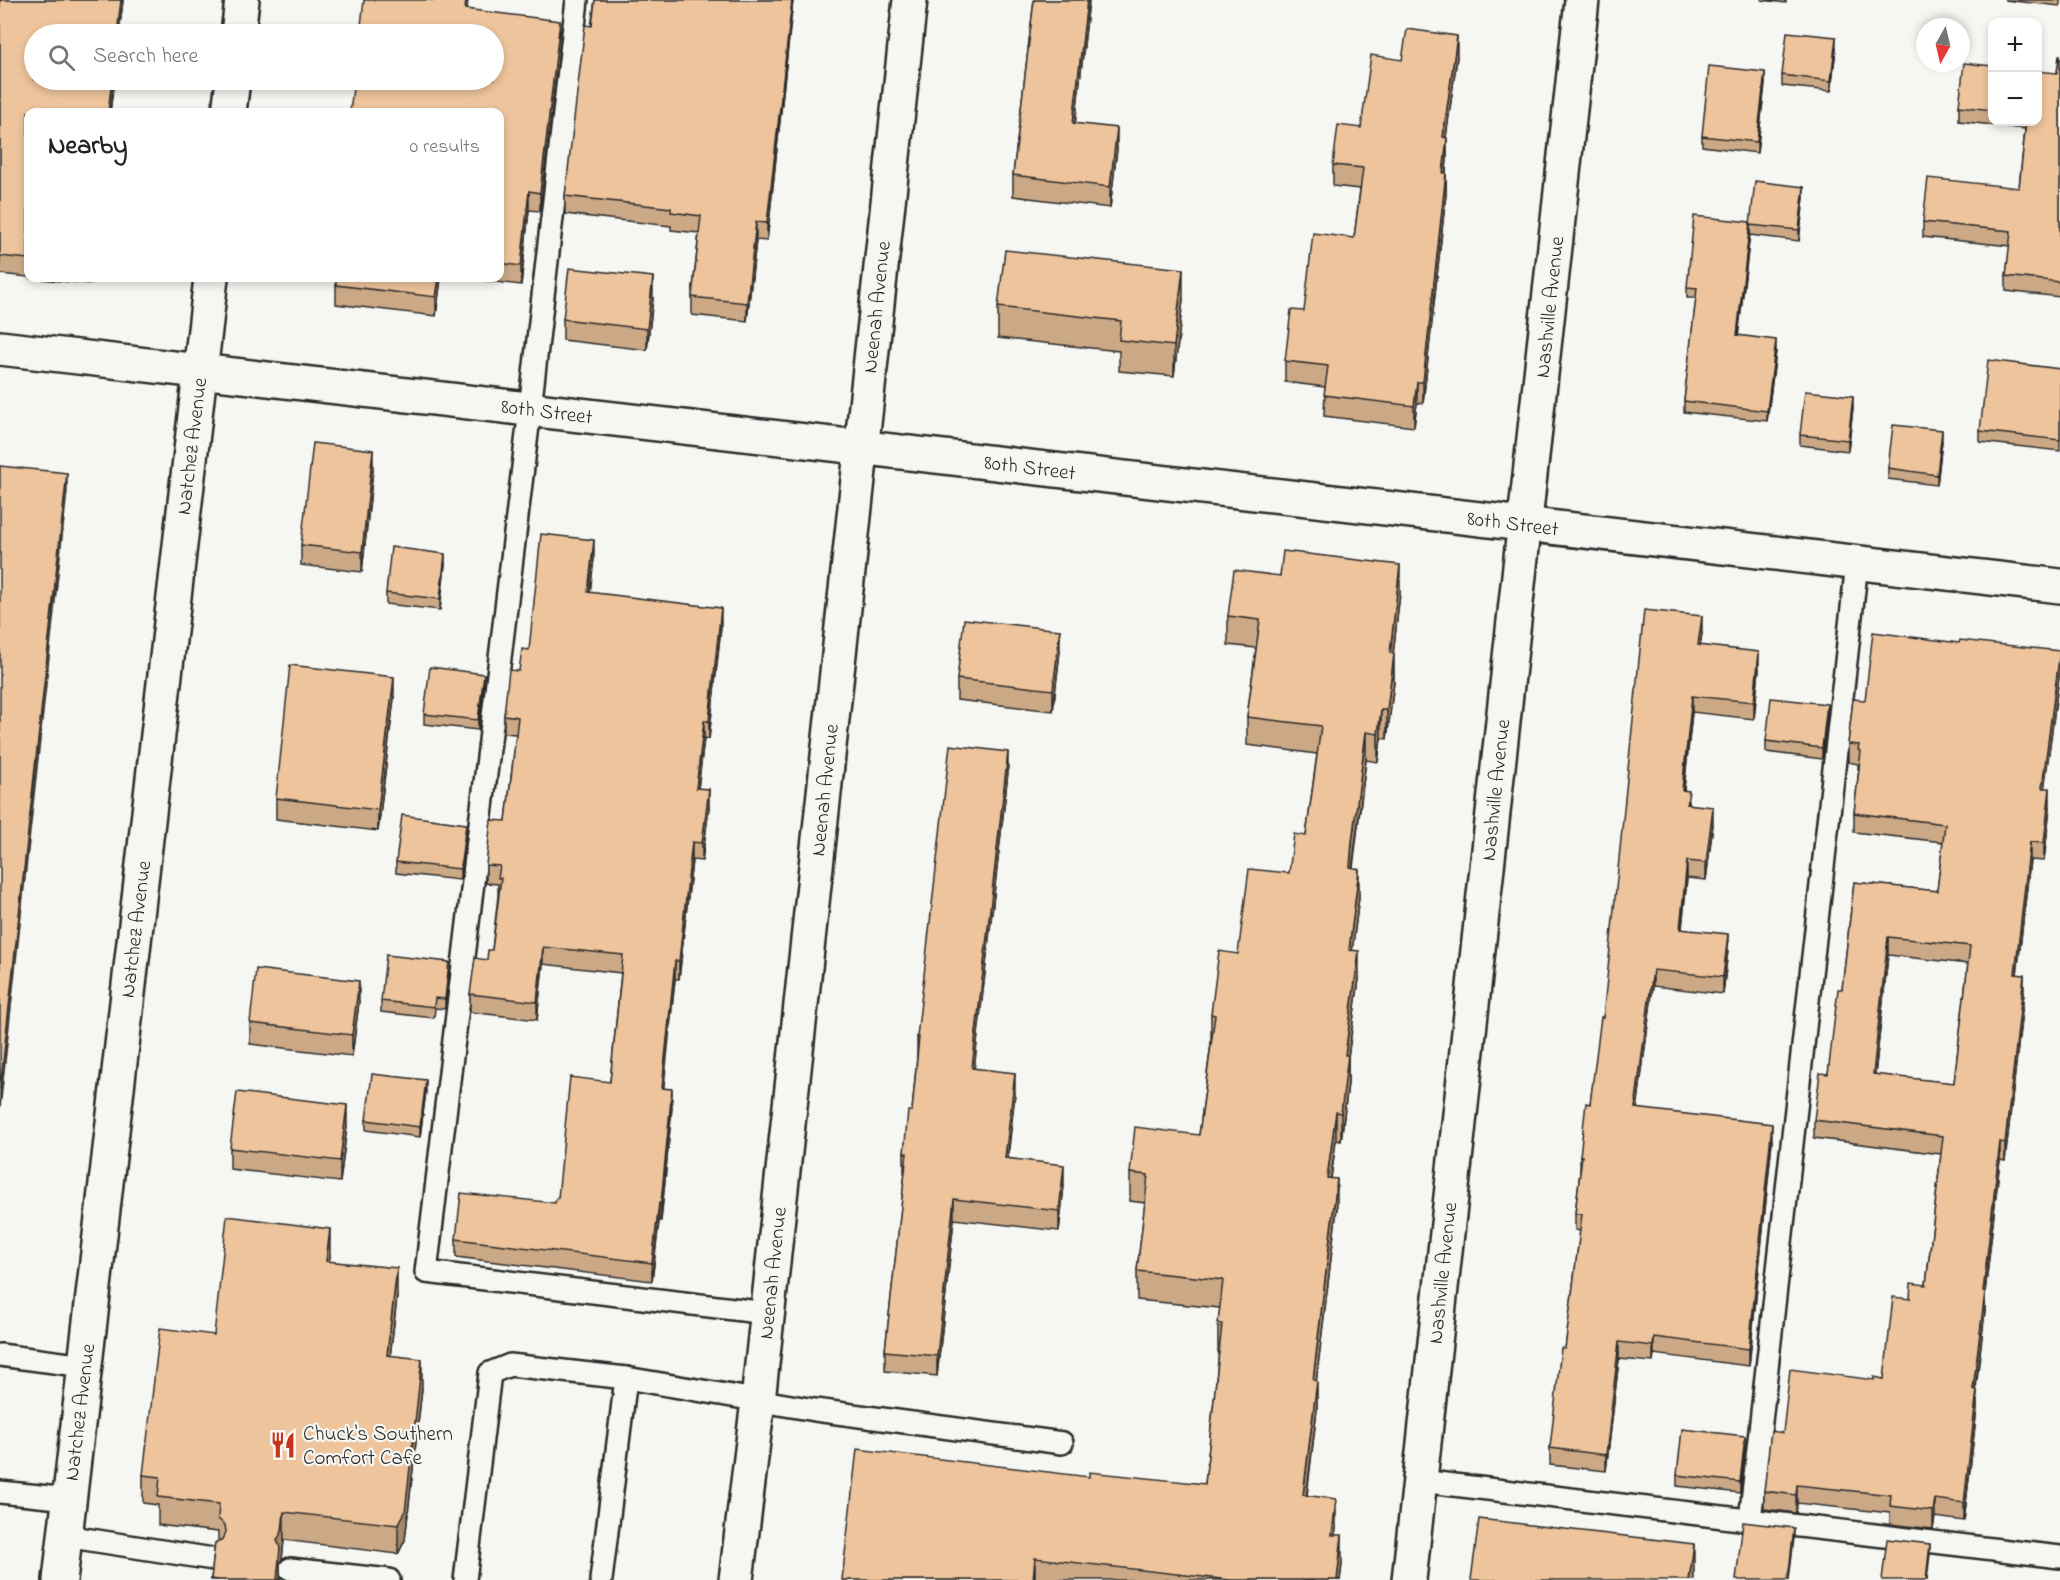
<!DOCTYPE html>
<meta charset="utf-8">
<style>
body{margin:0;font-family:"Indie Flower",sans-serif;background:#f2f2f2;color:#202124}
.controls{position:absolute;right:18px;top:18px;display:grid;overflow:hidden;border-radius:12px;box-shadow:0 3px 9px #0003}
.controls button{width:54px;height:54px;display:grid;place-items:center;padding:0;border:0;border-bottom:2px solid #e0e0e0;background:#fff;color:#202124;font:30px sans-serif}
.compass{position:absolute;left:1916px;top:18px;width:54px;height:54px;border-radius:50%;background:#fff;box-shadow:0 3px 9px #0003;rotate:188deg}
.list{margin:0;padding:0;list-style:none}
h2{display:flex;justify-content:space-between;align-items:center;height:78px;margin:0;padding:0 24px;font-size:26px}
h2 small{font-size:20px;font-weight:400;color:#757577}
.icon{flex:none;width:33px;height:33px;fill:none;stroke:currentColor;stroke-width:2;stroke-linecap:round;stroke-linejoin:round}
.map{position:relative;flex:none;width:2060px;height:1580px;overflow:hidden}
.search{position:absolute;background:#fff;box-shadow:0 3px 9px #0003;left:24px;top:24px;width:480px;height:66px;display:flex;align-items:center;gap:15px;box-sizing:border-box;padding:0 21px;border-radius:33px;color:#757577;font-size:22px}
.panel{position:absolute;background:#fff;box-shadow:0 3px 9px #0003;left:24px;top:108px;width:480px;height:174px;border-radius:12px}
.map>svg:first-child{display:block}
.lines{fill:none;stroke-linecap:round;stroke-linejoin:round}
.service-casing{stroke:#2b2b2b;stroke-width:26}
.minor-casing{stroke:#2b2b2b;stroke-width:38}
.service{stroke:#f6f6f2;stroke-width:21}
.minor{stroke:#f6f6f2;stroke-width:33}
.wall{fill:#cca986;stroke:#2b2b2b;stroke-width:1.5;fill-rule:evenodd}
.shaded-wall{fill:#a6896d;stroke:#2b2b2b;stroke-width:1.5}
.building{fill:#edc49c;stroke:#2b2b2b;stroke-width:1.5;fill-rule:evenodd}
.labels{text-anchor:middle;stroke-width:4.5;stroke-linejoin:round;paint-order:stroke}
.street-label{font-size:21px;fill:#2b2b2b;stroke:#f6f6f2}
.poi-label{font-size:21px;fill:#2b2b2b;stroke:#f6f6f2;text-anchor:start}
</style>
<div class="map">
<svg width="2060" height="1580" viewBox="0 0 2060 1580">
<rect width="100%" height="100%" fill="#f6f6f2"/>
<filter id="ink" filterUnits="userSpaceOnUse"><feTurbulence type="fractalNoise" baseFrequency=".0167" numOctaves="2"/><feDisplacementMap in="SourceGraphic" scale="12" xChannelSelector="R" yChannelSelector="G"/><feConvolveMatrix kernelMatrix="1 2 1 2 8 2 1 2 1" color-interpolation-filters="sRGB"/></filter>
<g filter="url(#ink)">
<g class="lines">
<g class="service-casing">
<g id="service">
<polyline points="577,0 530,409 426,1272 767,1313"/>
<polyline points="0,1355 85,1366"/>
<polyline points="1420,1481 2060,1557"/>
<polyline points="0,1492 69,1499"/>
<polyline points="1750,1520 1857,563"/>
<polyline points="65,1536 213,1559"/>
<polyline points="290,1569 389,1580"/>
<polyline points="465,1580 490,1373 510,1365 626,1378 815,1410 1062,1443"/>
<polyline points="601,1580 626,1378"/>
</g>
</g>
<g class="minor-casing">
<g id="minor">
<polyline points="238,34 242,0"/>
<polyline points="229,112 233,80"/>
<polyline points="0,348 2060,586"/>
<polyline points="60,1580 211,278"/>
<polyline points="736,1580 758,1401 910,0"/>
<polyline points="1409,1580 1582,0"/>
</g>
</g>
<use href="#service" class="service"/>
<use href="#minor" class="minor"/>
</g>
<g class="wall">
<polygon points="0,0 123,0 119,34 34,34 34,80 114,80 110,112 28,112 28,277 0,274"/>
<polygon points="595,0 793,0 767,241 756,240 747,321 692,315 692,297 699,233 671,230 671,226 565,214 565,196"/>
<polygon points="1034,0 1089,0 1075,124 1117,149 1110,208 1013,196 1013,175"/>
<polygon points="1761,0 1786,0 1786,3"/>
<polygon points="2004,0 2060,0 2060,6"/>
<polygon points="467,9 560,40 540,211 529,210 521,285 463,278 500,278 500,112"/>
<polygon points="1836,48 1831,91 1782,86 1782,75"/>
<polygon points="2060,55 2060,297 2006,291 2006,276 2010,246 1923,237 1923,222 2019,188 2025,129 1959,121 1959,106 1992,66 1992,122 2037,122 2057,73"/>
<polygon points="1457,57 1446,138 1447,159 1446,173 1446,194 1423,403 1417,403 1414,427 1324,416 1325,387 1285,382 1285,361 1304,311 1354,238 1360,189 1333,186 1333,165 1361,128 1402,60"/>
<polygon points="1765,83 1757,153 1702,146 1702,136"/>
<polygon points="1804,197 1799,241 1750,235 1750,225"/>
<polygon points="1750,233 1738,336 1776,351 1767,421 1684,412 1684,401 1696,298 1687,298 1687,287"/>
<polygon points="30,278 92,278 92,284"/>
<polygon points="336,278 441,278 436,316 336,304"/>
<polygon points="653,298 647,350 563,340 563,319"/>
<polygon points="1183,299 1174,376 1119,371 1119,351 998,338 998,307"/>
<polygon points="2060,369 2060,451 1980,442 1980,431"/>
<polygon points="1853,407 1848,451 1800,445 1800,435"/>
<polygon points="1942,441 1937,485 1888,479 1888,468"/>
<polygon points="373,470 362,572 301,565 301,545"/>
<polygon points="594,558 590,593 721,626 709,739 704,738 698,788 709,807 702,861 692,860 679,979 675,979 663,1088 672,1107 661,1221 659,1221 652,1281 456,1257 456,1239 555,1203 610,1082 621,973 543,964 537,1020 470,1012 470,994 492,950 498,896 498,884 486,883 486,865 506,821 516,734 504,733 504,715 519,671 529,650"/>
<polygon points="445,564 440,610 386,604 386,593"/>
<polygon points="1400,593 1393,654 1394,682 1387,739 1381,738 1378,762 1366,760 1353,868 1359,897 1352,950 1359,979 1348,1057 1348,1083 1341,1141 1336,1140 1331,1179 1337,1208 1316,1381 1317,1409 1307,1496 1336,1527 1335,1535 1342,1564 1340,1580 842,1580 1089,1477 1205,1484 1219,1352 1218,1352 1218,1323 1220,1308 1137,1300 1137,1271 1145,1203 1130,1201 1130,1173 1199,1135 1211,1043 1211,1014 1238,954 1289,873 1306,836 1317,754 1247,745 1247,717 1256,648 1228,645 1228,616"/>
<polygon points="1702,633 1700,646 1759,669 1754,719 1692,712 1684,790 1689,805 1713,824 1706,880 1687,878 1682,929 1728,950 1723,994 1653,986 1637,1109 1772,1141 1749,1366 1654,1354 1653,1362 1619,1359 1606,1471 1550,1465 1550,1448 1565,1349 1580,1231 1575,1230 1575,1214 1580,1172 1580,1156 1590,1104 1603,1018"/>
<polygon points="1060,651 1053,711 957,700 957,679"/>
<path d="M2060 670 2044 788 2050 807 2044 861 2030 860 2017 974 2024 993 2005 1161 2000 1160 1985 1292V1311L1976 1389 1977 1408 1964 1521 1935 1517 1933 1529 1890 1524V1513L1797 1503 1796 1513 1764 1509V1491L1783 1433 1874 1380 1884 1379 1910 1299 1926 1285 1941 1154 1814 1138V1120L1828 1074 1842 989 1854 882 1937 891 1943 842 1854 832V813L1859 769H1858V764L1848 762V744L1865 700ZM1888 955 1968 964 1954 1083 1875 1075Z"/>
<polygon points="484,684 478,730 424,724 424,714"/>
<polygon points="394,698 378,831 276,819 276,798"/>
<polygon points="1827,715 1822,759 1766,752 1766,741"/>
<polygon points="1008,772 974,1068 1015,1093 1008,1158 1064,1185 1059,1231 954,1219 937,1376 885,1371 885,1351 905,1173 904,1173 904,1153 912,1111 917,1057 917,1037"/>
<polygon points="466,834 460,880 396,873 396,862"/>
<polygon points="449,973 445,1009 435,1008 434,1018 381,1012 381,1001"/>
<polygon points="359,1002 352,1056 250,1044 250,1023"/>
<polygon points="426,1091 420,1137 366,1130 366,1120"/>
<polygon points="347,1126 340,1182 230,1169 230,1148"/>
<polygon points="330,1257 329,1261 397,1297 390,1356 422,1388 405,1540 398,1554 284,1540 282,1559 280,1563 280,1580 211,1580 215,1543 218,1541 218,1532 158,1525 158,1505 143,1503 143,1475 214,1335"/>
<polygon points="1745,1447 1740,1493 1677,1486 1677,1475"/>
</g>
<g class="shaded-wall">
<polygon points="121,0 123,0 119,34 117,34"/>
<polygon points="466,0 468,0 465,28 465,9"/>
<polygon points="792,0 793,0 767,241 767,223"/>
<polygon points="1087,0 1089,0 1073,144 1073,123"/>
<polygon points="560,21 560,40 540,211 540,193"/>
<polygon points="1457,36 1457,57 1443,158 1443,137"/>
<polygon points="1836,37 1836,48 1831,91 1831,81"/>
<polygon points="1765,72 1765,83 1757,153 1757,142"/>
<polygon points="112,80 114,80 110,112 108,112"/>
<polygon points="1117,128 1117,149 1110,208 1110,187"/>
<polygon points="1447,138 1447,159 1443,194 1443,173"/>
<polygon points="1446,173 1446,194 1423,403 1423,382"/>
<polygon points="1804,187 1804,197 1799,241 1799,230"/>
<polygon points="529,191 529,210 521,285 521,266"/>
<polygon points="756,222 756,240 747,321 747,303"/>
<polygon points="1750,222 1750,233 1737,346 1737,335"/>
<polygon points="1183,269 1183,299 1174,376 1174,346"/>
<polygon points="653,277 653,298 647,350 647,329"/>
<polygon points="439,278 441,278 436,316 436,297"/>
<polygon points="1776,340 1776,351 1767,421 1767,411"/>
<polygon points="1417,382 1417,403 1414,427 1414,406"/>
<polygon points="1853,396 1853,407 1848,451 1848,440"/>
<polygon points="1942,430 1942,441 1937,485 1937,475"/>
<polygon points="373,450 373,470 362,572 362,552"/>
<polygon points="67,473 67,491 0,1108 0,1090"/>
<polygon points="594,540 594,558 588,610 588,592"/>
<polygon points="445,554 445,564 440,610 440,599"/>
<polygon points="1400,565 1400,593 1390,681 1390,653"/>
<polygon points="721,608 721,626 709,739 709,721"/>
<polygon points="1702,616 1702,633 1698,662 1698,645"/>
<polygon points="1060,630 1060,651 1053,711 1053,690"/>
<polygon points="2060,651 2060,670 2042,806 2042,788"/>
<polygon points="1759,652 1759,669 1754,719 1754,702"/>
<polygon points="1394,654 1394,682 1387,739 1387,710"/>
<polygon points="484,674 484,684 478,730 478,720"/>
<polygon points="394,677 394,698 378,831 378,810"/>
<polygon points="1692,696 1692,712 1682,806 1682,790"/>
<polygon points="1827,704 1827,715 1822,759 1822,748"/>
<polygon points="1381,710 1381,738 1378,762 1378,734"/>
<polygon points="704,721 704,738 696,806 696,788"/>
<polygon points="1366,732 1366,760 1352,870 1350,867 1352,842"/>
<polygon points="1008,752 1008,772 972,1088 972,1068"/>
<polygon points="2050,788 2050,807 2044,861 2044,843"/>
<polygon points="709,789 709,807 702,861 702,843"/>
<polygon points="1713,807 1713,824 1706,880 1706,863"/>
<polygon points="466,824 466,834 460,880 460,869"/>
<polygon points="692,842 692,860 679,979 679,961"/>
<polygon points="2030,842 2030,860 2015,992 2015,974"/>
<polygon points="1687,861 1687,878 1680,945 1680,929"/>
<polygon points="1359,869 1359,897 1349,978 1349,950"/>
<polygon points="1728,934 1728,950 1723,994 1723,977"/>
<polygon points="1888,937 1888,955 1873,1093 1873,1074"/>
<polygon points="543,947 543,964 537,1020 537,1002"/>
<polygon points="1359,951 1359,979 1348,1057 1348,1083 1341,1141 1341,1113 1345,1055"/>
<polygon points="675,961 675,979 662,1106 662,1088"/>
<polygon points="449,962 449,973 445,1009 445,999"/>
<polygon points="1653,970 1653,986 1635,1125 1635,1108"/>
<polygon points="2024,975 2024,993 2005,1161 2005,1143"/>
<polygon points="359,981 359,1002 352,1056 352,1035"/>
<polygon points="1015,1073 1015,1093 1005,1178 1005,1158"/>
<polygon points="426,1080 426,1091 420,1137 420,1127"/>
<polygon points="672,1089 672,1107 661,1221 661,1203"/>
<polygon points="347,1105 347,1126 340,1182 340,1161"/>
<polygon points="1336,1112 1336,1140 1327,1206 1327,1178"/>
<polygon points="1772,1124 1772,1141 1749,1366 1749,1349"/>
<polygon points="2000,1142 2000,1160 1983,1310 1983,1292"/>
<polygon points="1064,1165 1064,1185 1059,1231 1059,1211"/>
<polygon points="1337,1179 1337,1208 1313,1409 1313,1380"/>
<polygon points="954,1199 954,1219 937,1376 937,1356"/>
<polygon points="659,1203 659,1221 652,1281 652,1263"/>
<polygon points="330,1229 330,1257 326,1289 326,1261"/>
<polygon points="397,1268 397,1297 387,1384 387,1355"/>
<polygon points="1985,1292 1985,1311 1973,1407 1973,1389"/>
<polygon points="1654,1337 1654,1354 1653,1362 1653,1346"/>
<polygon points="1619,1342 1619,1359 1606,1471 1606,1455"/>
<polygon points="422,1359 422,1388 405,1540 398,1554 398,1525"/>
<polygon points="1317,1381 1317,1409 1303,1524 1303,1495"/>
<polygon points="1977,1390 1977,1408 1964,1521 1964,1503"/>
<polygon points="1745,1436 1745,1447 1740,1493 1740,1482"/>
<polygon points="1797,1485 1797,1503 1796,1513 1796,1495"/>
<polygon points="1336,1499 1336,1527 1332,1563 1332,1535"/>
<polygon points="1935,1499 1935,1517 1933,1529 1933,1511"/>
<polygon points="284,1512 284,1540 282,1559 280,1563 280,1580 277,1580 277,1540"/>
<polygon points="1794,1528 1794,1538 1789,1580 1788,1580"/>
<polygon points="1342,1535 1342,1564 1340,1580 1337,1580"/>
<polygon points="1694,1544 1694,1580 1689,1580"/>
<polygon points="1930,1544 1930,1554 1927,1580 1926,1580"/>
<polygon points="1035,1558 1035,1580 1033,1580"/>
</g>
<g class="building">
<polygon points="0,0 121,0 117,34 34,34 34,80 112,80 108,112 28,112 28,259 0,256"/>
<polygon points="364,0 466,0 465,9 560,21 540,193 529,191 521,266 500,263 500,112 350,112 354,80 494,80 494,34 360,34"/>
<polygon points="595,0 792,0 767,223 756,222 747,303 692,297 701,216 671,212 671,208 565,196 585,25 592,26"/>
<polygon points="1034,0 1087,0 1073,123 1117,128 1110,187 1013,175"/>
<polygon points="1407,29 1457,36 1443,137 1447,138 1443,173 1446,173 1423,382 1417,382 1414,406 1324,395 1328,366 1285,361 1291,310 1304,311 1313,233 1354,238 1363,168 1333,165 1338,125 1361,128 1371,55 1402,60"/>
<polygon points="1787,32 1836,37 1831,81 1782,75"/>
<polygon points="2059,55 2060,55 2060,282 2006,276 2011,231 1923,222 1928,178 2019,188 2026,122 2037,122 2037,71 2057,73"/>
<polygon points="1964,63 1992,66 1992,110 1959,106"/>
<polygon points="1709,66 1765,72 1757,142 1702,136"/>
<polygon points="1755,181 1804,187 1799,230 1750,225"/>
<polygon points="1694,216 1750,222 1737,335 1776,340 1767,411 1684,401 1697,288 1687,287"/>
<polygon points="1005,250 1183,269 1174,346 1119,340 1121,321 998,307"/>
<polygon points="569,268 653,277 647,329 563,319"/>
<polygon points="336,278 439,278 436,297 336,285"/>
<polygon points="1988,360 2060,369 2060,440 1980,431"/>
<polygon points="1805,391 1853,396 1848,440 1800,435"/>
<polygon points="1893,425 1942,430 1937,475 1888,468"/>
<polygon points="313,443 373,450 362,552 301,545"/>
<polygon points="0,466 67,473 0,1090"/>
<polygon points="541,534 594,540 588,592 721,608 709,721 704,721 696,788 709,789 702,843 692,842 679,961 675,961 662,1088 672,1089 661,1203 659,1203 652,1263 456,1239 461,1193 555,1203 556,1198 558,1198 570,1077 610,1082 623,955 543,947 537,1002 470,994 475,958 487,960 488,950 492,950 501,878 498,878 500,866 486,865 491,820 506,821 518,717 504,715 509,670 519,671 522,649 529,650"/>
<polygon points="391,547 445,554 440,599 386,593"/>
<polygon points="1283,551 1400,565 1390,653 1394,654 1387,710 1381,710 1378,734 1366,732 1352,842 1350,867 1359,869 1349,950 1359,951 1345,1055 1348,1055 1341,1113 1336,1112 1327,1178 1337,1179 1313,1380 1317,1381 1303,1495 1336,1499 1332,1535 1342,1535 1337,1580 1230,1580 1035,1558 1033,1580 842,1580 857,1449 1089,1477 1089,1472 1205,1484 1222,1324 1218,1323 1223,1280 1137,1271 1148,1175 1130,1173 1135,1127 1199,1135 1215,1015 1211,1014 1219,951 1238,954 1249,869 1289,873 1294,834 1306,836 1321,726 1247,717 1260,620 1228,616 1234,570 1280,576"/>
<polygon points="1644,610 1702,616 1698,645 1759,652 1754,702 1692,696 1682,790 1689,791 1687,804 1713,807 1706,863 1687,861 1680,929 1728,934 1723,977 1653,970 1635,1108 1772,1124 1749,1349 1654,1337 1653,1346 1619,1342 1606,1455 1550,1448 1561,1348 1565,1349 1582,1214 1575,1214 1582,1156 1580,1156 1586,1103 1590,1104 1601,1017 1603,1018"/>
<polygon points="964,619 1060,630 1053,690 957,679"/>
<path d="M1873 632 1959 643 1960 640 2060 651 2042 788H2050L2044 843 2030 842 2015 974 2024 975 2005 1143 2000 1142 1983 1292H1985L1973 1389 1977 1390 1964 1503 1935 1499 1933 1511 1890 1506 1891 1495 1797 1485 1796 1495 1764 1491 1771 1431 1783 1433 1790 1369 1874 1380V1377L1884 1379 1893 1297 1910 1299 1911 1283 1926 1285 1943 1136 1814 1120 1820 1073 1828 1074 1838 989H1842L1854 882 1937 891 1945 824 1854 813 1861 751 1858 750 1859 745 1848 744 1853 699 1865 700ZM1888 937 1970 946 1954 1083 1873 1074Z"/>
<polygon points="290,665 394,677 378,810 276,798"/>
<polygon points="430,667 484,674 478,720 424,714"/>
<polygon points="1771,698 1827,704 1822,748 1766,741"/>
<polygon points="950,745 1008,752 972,1068 1015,1073 1005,1158 1064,1165 1059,1211 954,1199 937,1356 885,1351 907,1153 904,1153 908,1111 912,1111 919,1037 917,1037"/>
<polygon points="402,815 466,824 460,869 396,862"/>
<polygon points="386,955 449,962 445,999 435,998 434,1007 381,1001"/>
<polygon points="256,969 359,981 352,1035 250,1023"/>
<polygon points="372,1074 426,1080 420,1127 366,1120"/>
<polygon points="237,1092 347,1105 340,1161 230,1148"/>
<polygon points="227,1216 330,1229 326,1261 397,1268 387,1355 422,1359 405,1512 398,1525 284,1512 282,1531 277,1540 280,1548 277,1580 219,1580 211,1579 215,1543 223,1539 226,1532 225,1525 218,1519 219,1504 158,1497 160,1477 143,1475 160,1328 214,1335"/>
<polygon points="1682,1429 1745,1436 1740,1482 1677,1475"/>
<polygon points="1479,1519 1694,1544 1689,1580 1471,1580"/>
<polygon points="1743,1522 1794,1528 1788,1580 1736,1580"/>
<polygon points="1887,1539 1930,1544 1926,1580 1882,1580"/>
</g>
</g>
<defs>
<g id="restaurant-bare" transform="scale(2.07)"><path d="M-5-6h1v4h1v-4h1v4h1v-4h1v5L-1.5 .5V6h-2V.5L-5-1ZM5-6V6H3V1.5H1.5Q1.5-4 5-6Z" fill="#c8321e" stroke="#f6f6f2" stroke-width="2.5" paint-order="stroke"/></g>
</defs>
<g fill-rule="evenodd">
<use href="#restaurant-bare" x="283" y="1445"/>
</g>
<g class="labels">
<g class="street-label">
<text transform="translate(876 307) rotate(-84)" y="7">Neenah Avenue</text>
<text transform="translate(1549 307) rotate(-84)" y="7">Nashville Avenue</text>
<text transform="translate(547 411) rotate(7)" y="7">80th Street</text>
<text transform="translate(191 446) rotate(-83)" y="7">Natchez Avenue</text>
<text transform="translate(1030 467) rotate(7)" y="7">80th Street</text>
<text transform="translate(1513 523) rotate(7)" y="7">80th Street</text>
<text transform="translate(824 790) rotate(-84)" y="7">Neenah Avenue</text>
<text transform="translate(1495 790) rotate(-84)" y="7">Nashville Avenue</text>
<text transform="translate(135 929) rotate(-83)" y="7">Natchez Avenue</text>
<text transform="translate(772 1273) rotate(-84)" y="7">Neenah Avenue</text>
<text transform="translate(1442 1273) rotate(-84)" y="7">Nashville Avenue</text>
<text transform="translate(79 1412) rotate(-83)" y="7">Natchez Avenue</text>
</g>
<g class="poi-label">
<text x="303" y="1440">Chuck's Southern<tspan x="303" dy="24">Comfort Cafe</tspan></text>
</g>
</g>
</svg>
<div class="controls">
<button>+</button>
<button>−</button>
</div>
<svg class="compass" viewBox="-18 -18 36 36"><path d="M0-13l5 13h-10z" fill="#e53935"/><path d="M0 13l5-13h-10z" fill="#757577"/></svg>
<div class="search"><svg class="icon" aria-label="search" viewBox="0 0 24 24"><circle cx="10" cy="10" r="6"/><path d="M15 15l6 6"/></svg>Search here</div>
<section class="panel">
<h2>Nearby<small>0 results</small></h2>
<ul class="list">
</ul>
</section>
</div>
